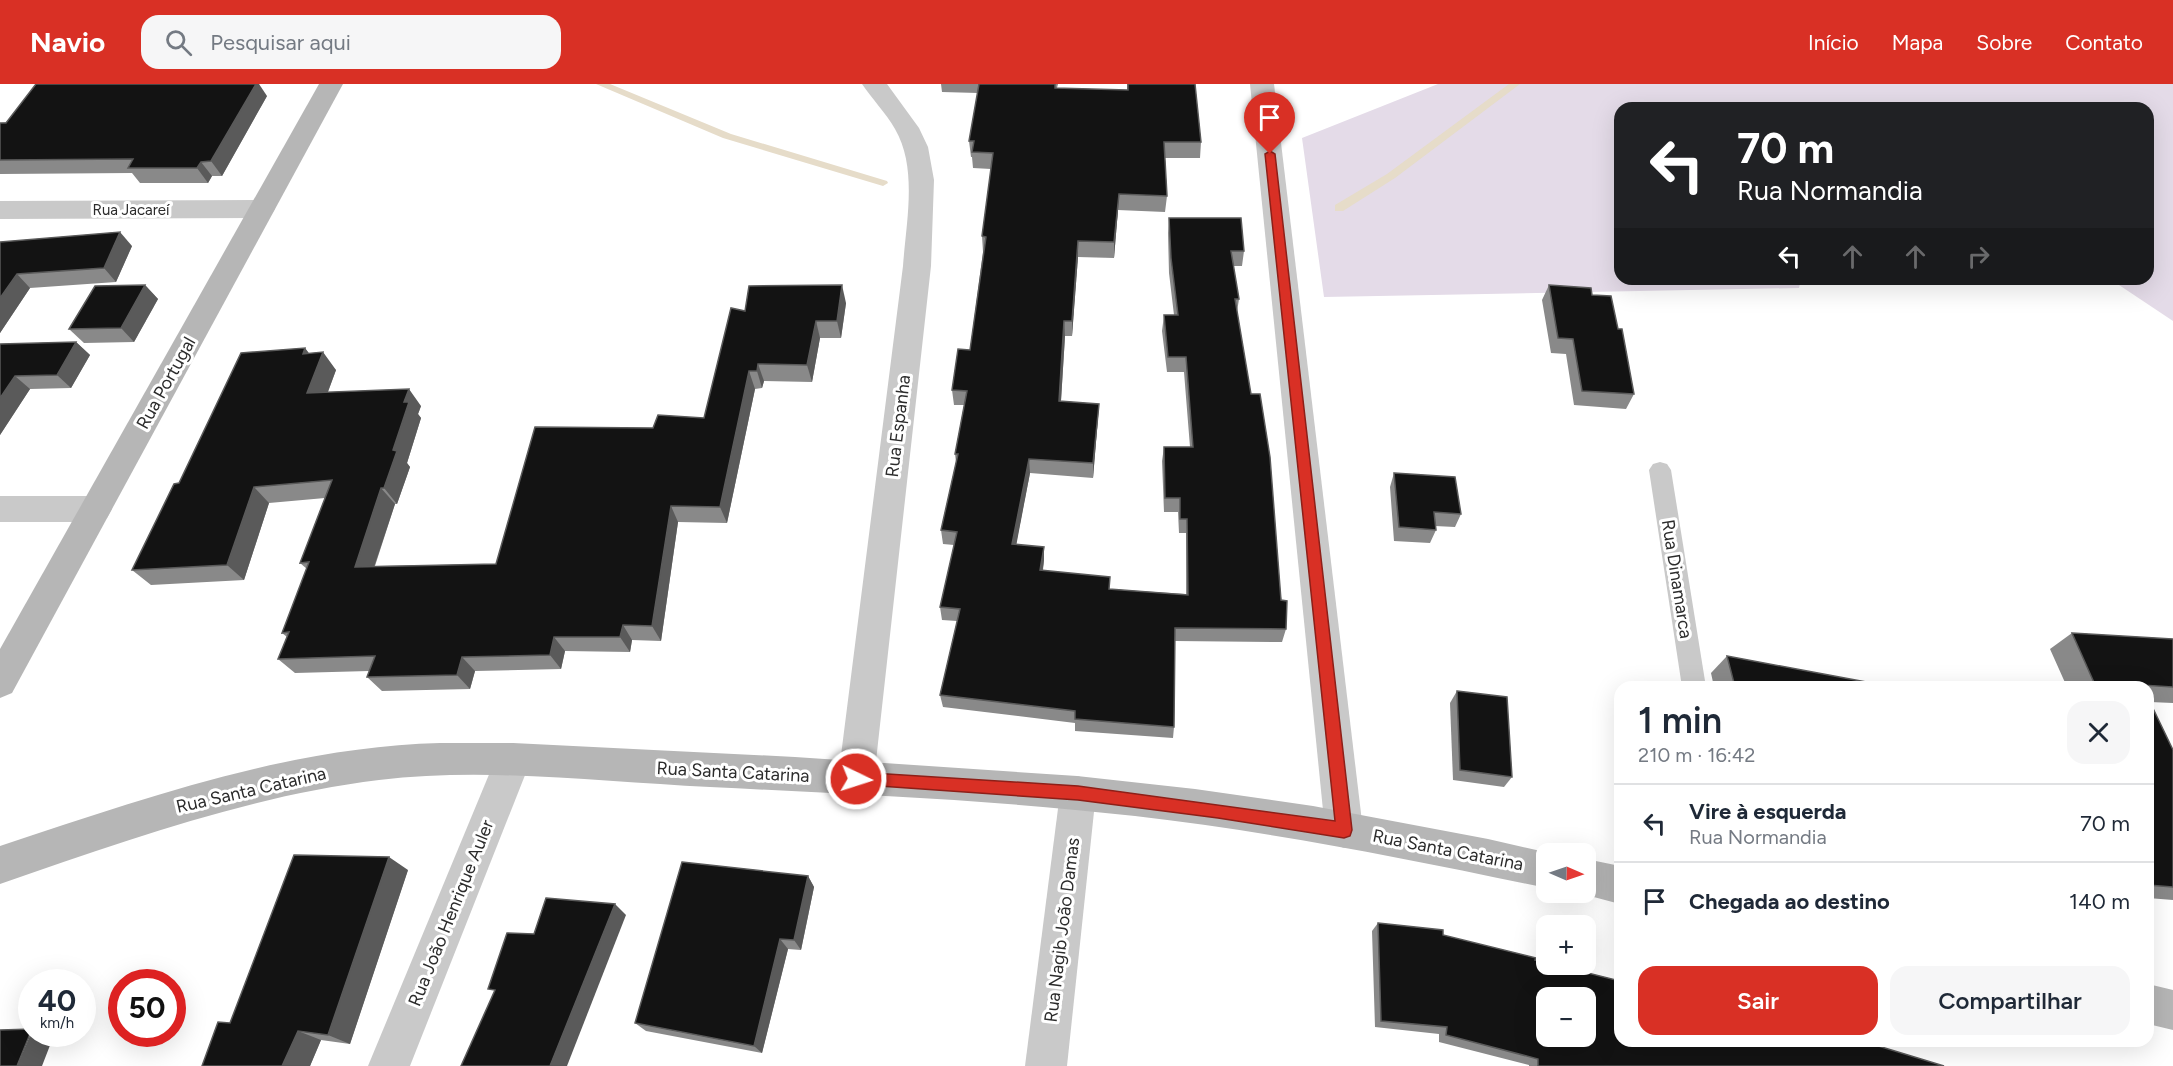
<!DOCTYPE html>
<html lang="pt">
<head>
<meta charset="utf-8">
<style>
	:root { --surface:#fff; --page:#f6f6f7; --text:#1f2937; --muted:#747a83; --line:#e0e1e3; --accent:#d93025 }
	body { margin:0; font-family:Figtree,sans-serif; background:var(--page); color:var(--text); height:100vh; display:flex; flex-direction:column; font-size:22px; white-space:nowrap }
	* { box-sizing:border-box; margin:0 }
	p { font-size:20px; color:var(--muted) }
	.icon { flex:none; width:33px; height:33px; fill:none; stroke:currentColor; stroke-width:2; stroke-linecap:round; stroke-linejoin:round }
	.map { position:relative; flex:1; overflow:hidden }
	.details { position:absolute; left:1614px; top:597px; width:540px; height:366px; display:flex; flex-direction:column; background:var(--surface); border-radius:18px; box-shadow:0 6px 24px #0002 }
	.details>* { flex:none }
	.top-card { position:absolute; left:1614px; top:18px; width:540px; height:183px; border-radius:18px; box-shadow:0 6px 24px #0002; background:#202124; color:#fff; overflow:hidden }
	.needle { width:39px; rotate:92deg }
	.fabs { position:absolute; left:1536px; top:759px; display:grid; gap:12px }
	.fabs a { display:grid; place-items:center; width:60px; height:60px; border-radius:12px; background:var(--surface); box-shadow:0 6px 24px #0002; font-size:30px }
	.speed { position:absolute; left:18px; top:885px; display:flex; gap:12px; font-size:30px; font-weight:700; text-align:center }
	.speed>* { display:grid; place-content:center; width:78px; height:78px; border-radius:50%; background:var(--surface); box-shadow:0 6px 24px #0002; line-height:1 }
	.speed small { font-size:15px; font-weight:400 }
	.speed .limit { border:9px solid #d22; background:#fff; color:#111 }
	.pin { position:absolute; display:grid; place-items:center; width:51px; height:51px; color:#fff; margin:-62px -26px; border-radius:50% 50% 50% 0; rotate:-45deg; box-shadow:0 0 6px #0007 }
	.pin .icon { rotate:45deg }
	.me { position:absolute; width:66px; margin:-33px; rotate:94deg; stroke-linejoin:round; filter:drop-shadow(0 0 4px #0008) }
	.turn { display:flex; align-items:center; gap:21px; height:126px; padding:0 24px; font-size:27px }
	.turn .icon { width:78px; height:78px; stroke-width:2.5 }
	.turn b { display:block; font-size:42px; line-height:51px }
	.lanes { display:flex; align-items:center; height:57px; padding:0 24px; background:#0003; justify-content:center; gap:30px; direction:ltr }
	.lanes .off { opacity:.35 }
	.round { display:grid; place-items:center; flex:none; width:63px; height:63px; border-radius:18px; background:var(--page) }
	.overview { display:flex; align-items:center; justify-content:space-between; height:102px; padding:0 24px }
	h1 { font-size:36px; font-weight:600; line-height:45px }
	.cta { display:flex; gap:12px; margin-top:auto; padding:12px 24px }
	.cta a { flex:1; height:69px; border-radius:18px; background:var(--accent); color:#fff; font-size:24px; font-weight:600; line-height:69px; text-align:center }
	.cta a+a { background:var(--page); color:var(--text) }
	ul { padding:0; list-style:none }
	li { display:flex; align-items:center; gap:18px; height:78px; padding:0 24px; border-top:2px solid var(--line) }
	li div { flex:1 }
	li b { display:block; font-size:22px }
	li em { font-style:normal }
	header { display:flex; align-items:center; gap:36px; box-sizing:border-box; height:84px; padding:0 30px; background:var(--accent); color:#fff }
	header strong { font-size:28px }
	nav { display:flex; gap:33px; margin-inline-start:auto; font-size:21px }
	.search { width:420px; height:54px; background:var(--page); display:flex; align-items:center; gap:15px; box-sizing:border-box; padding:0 21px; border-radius:18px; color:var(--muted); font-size:22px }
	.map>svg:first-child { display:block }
</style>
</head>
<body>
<header>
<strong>Navio</strong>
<div class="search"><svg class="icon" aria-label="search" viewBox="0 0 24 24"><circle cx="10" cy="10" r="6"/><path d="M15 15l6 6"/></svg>Pesquisar aqui</div>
<nav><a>Início</a><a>Mapa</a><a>Sobre</a><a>Contato</a></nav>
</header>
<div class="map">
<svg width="2173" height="982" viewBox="0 0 2173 982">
	<rect width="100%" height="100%" fill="#fff"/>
	<polygon fill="#e4dbe8" points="1438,0 2173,0 2173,237 2110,195 2148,195 2148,24 1620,24 1620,195 1801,195 1799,204 1324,213 1302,54"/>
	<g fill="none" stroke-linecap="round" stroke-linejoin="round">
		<g fill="#e6dcc9" fill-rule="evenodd">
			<polygon points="596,0 610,0 731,50 887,97 888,99 883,102 723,54"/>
			<polygon points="1509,0 1520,0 1395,94 1343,127 1335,127 1335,121 1387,90"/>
		</g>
		<polygon fill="#c9c9c9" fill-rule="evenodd" points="1660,378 1667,380 1671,386 1706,603 1682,603 1649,386 1653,380"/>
		<g fill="#c9c9c9" fill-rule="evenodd">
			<path d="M 862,0 L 887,0 L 919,44 L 928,63 L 934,96 L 931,182 L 874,695 L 869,707 L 856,712 L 843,707 L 838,695 L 903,182 C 906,139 918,84 895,45 C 886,29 872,15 862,0 Z"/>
			<polygon points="1250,0 1274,0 1363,746 1357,759 1344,764 1331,759 1325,746"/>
			<polygon points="262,116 271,119 275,125 271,131 262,134 0,135 0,117"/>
			<polygon points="0,412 96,412 107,416 112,425 107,434 96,438 0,438"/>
			<polygon points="513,659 526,664 531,676 410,982 368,982 500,664"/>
			<polygon points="1078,692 1091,697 1096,709 1067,982 1025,982 1060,709 1065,697"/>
		</g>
		<g fill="#b6b6b6" fill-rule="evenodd">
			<polygon points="319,0 343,0 12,609 0,614 0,565"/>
			<path d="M 440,659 L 513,659 L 795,673 L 1077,692 L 1195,705 L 1313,722 L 1488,755 L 1554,770 L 1546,770 L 1546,804 C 1410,775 1273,748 1135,732 C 994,716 852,710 710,703 C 602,698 487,683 379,696 C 249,712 124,757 0,800 L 0,762 C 142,715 288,663 440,659 Z"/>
			<polygon points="1586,775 1620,782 1620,820 1575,808 1586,808"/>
			<polygon points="2148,900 2173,906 2173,946 2148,940"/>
		</g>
	</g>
	<g fill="#898989">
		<polygon points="941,0 1058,0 1057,4 1127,6 1127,0 1195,0 1201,58 1200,74 1165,74 1167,112 1165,128 1118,126 1114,174 1078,173 1072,252 1065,252 1061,317 1099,320 1098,334 1093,394 1030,389 1016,460 1044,476 1043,486 1109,505 1186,510 1186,449 1179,449 1178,428 1164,428 1162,377 1164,363 1190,363 1184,288 1167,288 1162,247 1164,231 1174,231 1169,189 1168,149 1169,134 1244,167 1242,182 1233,182 1239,215 1237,228 1286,545 1282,558 1175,557 1174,643 1173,654 1075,647 1075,639 943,623 940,611 957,537 942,536 940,523 954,461 943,460 941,446 956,378 955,370 964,321 954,321 952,306 970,266 983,168 982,152 991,85 973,84 972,73 971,73 969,57 978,9 942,8"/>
		<polygon points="267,12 222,92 212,92 208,99 140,99 132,89 0,90 0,39"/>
		<polygon points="0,158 132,162 116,198 30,204 0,249"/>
		<polygon points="145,201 158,215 134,258 84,259 69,245"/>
		<polygon points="1549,201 1592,211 1618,245 1634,310 1626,325 1574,321 1566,270 1551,269 1542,216"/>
		<polygon points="846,219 841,254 820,254 812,298 764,297 762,304 755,305 727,439 678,438 661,557 632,556 630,568 565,567 561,585 475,587 470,605 382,607 367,593 369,587 295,589 278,575 287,553 282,549 307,485 300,479 325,414 269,419 244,496 151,501 132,486 179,399 305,264 309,270 336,286 328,308 421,322 418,330 421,334 407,379 410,383 397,420 395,420 375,482 496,480 653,344 704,334 745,227"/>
		<polygon points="76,258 90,271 71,304 30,305 0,351 0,260"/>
		<polygon points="1394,389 1461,430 1455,443 1435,442 1436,446 1430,459 1394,457 1390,403"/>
		<polygon points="2072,549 2173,555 2173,619 2150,618 2173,666 2173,816 2148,814 2148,603 2067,603 2050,565"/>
		<polygon points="1727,572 1883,603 1714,603 1711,589"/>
		<polygon points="1457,607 1512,693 1504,703 1453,696 1450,619"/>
		<polygon points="408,786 350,960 321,956 310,982 202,982 230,939"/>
		<polygon points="808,792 814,803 801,866 788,865 762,969 646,947 635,939"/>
		<polygon points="1378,839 1443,851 1535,876 1620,957 1944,982 1529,982 1529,981 1439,958 1439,950 1375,943 1372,847"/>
	</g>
	<g fill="#5a5a5a">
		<polygon points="256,0 259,0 267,12 222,92 211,77"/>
		<polygon points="201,78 212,92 208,99 197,84"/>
		<polygon points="1119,110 1118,126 1114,174 1114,158"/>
		<polygon points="120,148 132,162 116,198 104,184"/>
		<polygon points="1078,157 1078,173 1072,252 1072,237"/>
		<polygon points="17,190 30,204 0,249 0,214"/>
		<polygon points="145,201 158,215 134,258 121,244"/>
		<polygon points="842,201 846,219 841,254 837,237"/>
		<polygon points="816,237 820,254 812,298 807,281"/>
		<polygon points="1064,237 1065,252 1060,332 1059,317"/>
		<polygon points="76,258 90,271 71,304 57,291"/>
		<polygon points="305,264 318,281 323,268 336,286 321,326 307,309 303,270"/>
		<polygon points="758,280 764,297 762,304 757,287"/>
		<polygon points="749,287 755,305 727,439 720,423"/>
		<polygon points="15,292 30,305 0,351 0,314"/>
		<polygon points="409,305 421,322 418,330 421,334 407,379 410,383 397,420 384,404 404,318"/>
		<polygon points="1099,320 1098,334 1093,394 1093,379"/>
		<polygon points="1029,375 1030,389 1014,473 1012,460"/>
		<polygon points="254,403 269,419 244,496 227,481"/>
		<polygon points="381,404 395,420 369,498 355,483"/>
		<polygon points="671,422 678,438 661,557 652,542"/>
		<polygon points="1044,463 1044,476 1041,499 1040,486"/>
		<polygon points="623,541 632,556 630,568 620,553"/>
		<polygon points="554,553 565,567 561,585 550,571"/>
		<polygon points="462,573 475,587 470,605 457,591"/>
		<polygon points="389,773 408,786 350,960 328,951"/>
		<polygon points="808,792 814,803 801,866 794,856"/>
		<polygon points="615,820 626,831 567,982 550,982"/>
		<polygon points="780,855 788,865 762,969 754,962"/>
		<polygon points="32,947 32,950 48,950 54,951 42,982 17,982"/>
		<polygon points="298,947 321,956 310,982 282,982"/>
	</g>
	<g fill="#131313" stroke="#5a5a5a" stroke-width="1.5" fill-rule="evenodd">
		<polygon points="36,0 256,0 211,77 201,78 197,84 128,84 133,75 0,76 0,39 6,39"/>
		<polygon points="979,0 1055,0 1055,4 1128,6 1128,0 1195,0 1201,58 1164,58 1167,112 1119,110 1114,158 1078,157 1072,237 1064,237 1059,317 1099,320 1093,379 1029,375 1012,460 1044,463 1040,486 1110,493 1109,505 1188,511 1187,435 1180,435 1180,414 1165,414 1164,363 1193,363 1186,273 1168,273 1164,231 1178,231 1171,174 1169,134 1241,134 1244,167 1231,167 1239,215 1235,215 1251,310 1260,310 1270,373 1281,516 1287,517 1286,545 1175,544 1174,643 1075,635 1075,627 940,611 960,525 940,523 957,448 941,446 958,370 955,370 967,307 952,306 958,265 970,266 986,153 982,152 993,69 972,68 974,57 969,57"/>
		<polygon points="120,148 104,184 17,190 0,214 0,158"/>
		<polygon points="145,201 121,244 69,245 95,202"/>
		<polygon points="842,201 837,237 816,237 807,281 758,280 757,287 749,287 720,423 671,422 652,542 623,541 620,553 554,553 550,571 462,573 457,591 367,593 375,572 278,575 289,548 282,549 309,478 300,479 332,396 254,403 227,481 132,486 174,400 179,399 241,269 305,264 303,270 323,268 307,309 409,305 404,318 409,318 393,366 397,367 384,404 381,404 355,483 496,480 535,343 653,344 658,331 704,334 731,224 745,227 749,202"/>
		<polygon points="1549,201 1591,204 1592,211 1611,212 1618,245 1622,245 1634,310 1582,307 1573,255 1558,254"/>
		<polygon points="76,258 57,291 15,292 0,314 0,260"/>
		<polygon points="1394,389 1455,393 1461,430 1434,428 1436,446 1399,443"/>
		<polygon points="2072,549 2173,555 2173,603 2142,601 2143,603 2096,603"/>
		<polygon points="1727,572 1882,601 1883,603 1735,603"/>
		<polygon points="1457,607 1507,613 1512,693 1460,686"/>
		<polygon points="2148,614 2173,666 2173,803 2148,801"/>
		<polygon points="294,771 389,773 328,951 298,947 282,982 202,982 218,938 230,939"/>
		<polygon points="682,778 808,792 794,856 780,855 754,962 635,939"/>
		<polygon points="546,814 615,820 550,982 461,982 495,906 488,905 507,849 534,850"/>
		<path d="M 1378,839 L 1443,846 L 1443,851 L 1536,874 L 1535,876 L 1546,879 L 1546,880 L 1552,880 L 1620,897 L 1620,957 L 1862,957 L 1944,982 L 1538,982 L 1538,975 L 1446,951 L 1447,943 L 1381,937 ZM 1546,914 L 1586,914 L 1586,952 L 1546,952 Z"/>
		<polygon points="32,945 17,982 0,982 0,946"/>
	</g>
	<polygon fill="#d93025" stroke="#8d1f18" stroke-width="1.5" points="1270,67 1275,70 1352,746 1350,752 1344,754 1218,734 1078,716 851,700 848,695 851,690 856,688 1078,702 1335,737 1265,70"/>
	<g text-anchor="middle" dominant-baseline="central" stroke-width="6" stroke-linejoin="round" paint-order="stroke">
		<g font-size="15" fill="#2c2c2c" stroke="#fff">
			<text x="131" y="126">Rua Jacareí</text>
		</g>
		<g font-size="18" fill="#2c2c2c" stroke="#fff">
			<text transform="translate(166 299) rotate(-61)">Rua Portugal</text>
			<text transform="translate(898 342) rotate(-83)">Rua Espanha</text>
			<text transform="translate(1677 495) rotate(81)">Rua Dinamarca</text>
			<text transform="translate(733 688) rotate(3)">Rua Santa Catarina</text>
			<text transform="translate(251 706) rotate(-13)">Rua Santa Catarina</text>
			<text transform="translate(1448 766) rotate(11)">Rua Santa Catarina</text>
			<text transform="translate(451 829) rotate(-68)">Rua João Henrique Auler</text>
			<text transform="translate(1062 846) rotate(-83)">Rua Nagib João Damas</text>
		</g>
	</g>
</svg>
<div class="fabs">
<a><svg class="needle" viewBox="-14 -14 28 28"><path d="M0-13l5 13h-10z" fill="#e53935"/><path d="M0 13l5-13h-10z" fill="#747a83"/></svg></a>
<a>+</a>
<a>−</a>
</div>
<div class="speed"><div>40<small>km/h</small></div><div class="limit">50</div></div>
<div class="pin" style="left:1270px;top:70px;background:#d93025"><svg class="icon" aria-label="arrive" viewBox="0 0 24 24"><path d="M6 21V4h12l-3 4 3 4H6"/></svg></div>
<svg class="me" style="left:856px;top:695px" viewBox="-20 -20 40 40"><circle r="17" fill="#d93025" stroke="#fff" stroke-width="3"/><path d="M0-11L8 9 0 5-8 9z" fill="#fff"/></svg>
<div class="top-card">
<div class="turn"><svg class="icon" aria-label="left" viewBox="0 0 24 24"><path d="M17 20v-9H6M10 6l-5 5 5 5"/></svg><div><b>70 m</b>Rua Normandia</div></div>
<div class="lanes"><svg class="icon" aria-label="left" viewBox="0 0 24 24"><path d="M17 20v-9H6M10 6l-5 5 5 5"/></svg><svg class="icon off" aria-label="ahead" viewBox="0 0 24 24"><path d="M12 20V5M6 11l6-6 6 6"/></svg><svg class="icon off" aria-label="ahead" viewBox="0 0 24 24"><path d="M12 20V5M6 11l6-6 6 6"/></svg><svg class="icon off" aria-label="right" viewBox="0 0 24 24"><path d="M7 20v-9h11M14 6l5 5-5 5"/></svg></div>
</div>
<section class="details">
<div class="overview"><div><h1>1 min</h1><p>210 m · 16:42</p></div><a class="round"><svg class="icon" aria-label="close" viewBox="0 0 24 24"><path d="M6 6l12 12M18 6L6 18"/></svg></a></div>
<ul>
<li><svg class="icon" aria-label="left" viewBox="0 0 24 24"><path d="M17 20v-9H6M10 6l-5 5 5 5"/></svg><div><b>Vire à esquerda</b><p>Rua Normandia</p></div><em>70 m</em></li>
<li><svg class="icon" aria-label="arrive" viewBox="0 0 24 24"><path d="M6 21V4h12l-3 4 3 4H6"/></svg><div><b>Chegada ao destino</b></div><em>140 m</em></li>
</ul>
<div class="cta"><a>Sair</a><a>Compartilhar</a></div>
</section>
</div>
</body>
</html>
